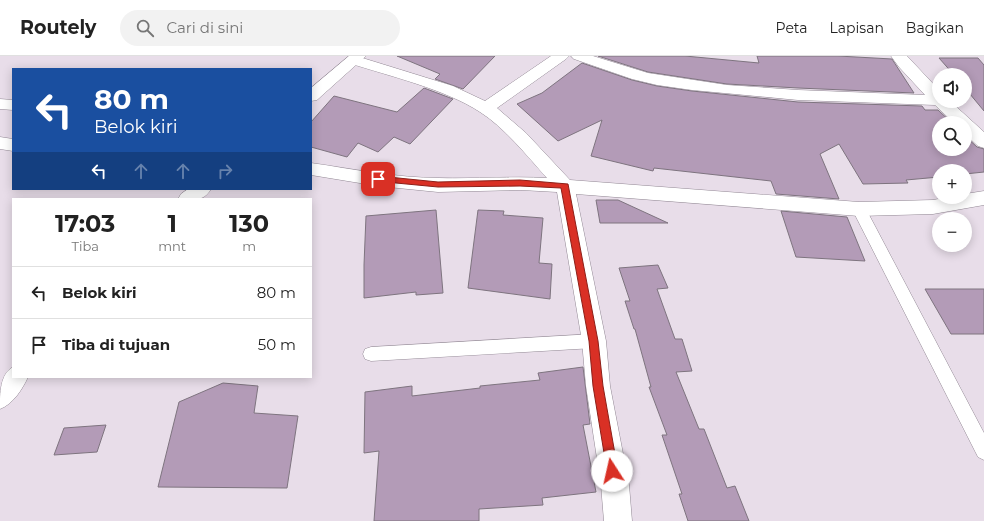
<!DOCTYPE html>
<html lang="id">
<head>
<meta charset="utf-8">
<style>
	:root { --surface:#fff; --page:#f2f2f2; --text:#222; --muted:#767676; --line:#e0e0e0 }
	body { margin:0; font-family:Montserrat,sans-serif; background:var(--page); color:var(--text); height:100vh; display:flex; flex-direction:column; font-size:15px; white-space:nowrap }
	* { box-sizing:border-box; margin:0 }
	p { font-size:13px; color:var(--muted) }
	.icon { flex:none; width:22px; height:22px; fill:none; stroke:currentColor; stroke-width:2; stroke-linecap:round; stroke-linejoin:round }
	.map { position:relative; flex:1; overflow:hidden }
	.sheet { position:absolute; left:12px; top:142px; width:300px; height:180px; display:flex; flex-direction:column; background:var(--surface); border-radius:0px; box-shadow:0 2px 10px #0003 }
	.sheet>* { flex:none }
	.hud { position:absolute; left:12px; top:12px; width:300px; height:122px; border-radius:0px; box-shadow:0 2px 10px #0003; background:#1a4fa0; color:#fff; overflow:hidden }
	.controls { position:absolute; left:932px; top:12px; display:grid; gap:8px }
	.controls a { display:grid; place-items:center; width:40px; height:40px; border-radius:50%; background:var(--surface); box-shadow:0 2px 10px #0003; font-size:20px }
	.pin { position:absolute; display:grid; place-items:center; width:34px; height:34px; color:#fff; margin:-17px; border-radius:8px; box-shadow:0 2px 6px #0006 }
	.me { position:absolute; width:44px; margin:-22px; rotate:350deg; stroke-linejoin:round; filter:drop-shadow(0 0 3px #0008) }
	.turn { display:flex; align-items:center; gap:14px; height:84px; padding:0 16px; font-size:18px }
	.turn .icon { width:52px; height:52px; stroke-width:2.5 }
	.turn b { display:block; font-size:28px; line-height:34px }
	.lanes { display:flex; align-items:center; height:38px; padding:0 16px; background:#0003; justify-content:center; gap:20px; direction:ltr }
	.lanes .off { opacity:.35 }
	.eta { display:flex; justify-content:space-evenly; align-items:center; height:68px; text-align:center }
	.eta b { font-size:24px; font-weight:700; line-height:28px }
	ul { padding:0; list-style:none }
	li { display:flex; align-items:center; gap:12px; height:52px; padding:0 16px; border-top:1px solid var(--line) }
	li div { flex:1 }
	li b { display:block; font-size:15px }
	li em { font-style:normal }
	header { display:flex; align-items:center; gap:24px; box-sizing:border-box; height:56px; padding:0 20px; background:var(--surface); border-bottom:1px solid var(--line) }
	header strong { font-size:19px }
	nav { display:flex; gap:22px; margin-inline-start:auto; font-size:14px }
	.search { width:280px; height:36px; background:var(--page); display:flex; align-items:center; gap:10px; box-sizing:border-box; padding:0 14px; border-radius:22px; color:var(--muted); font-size:15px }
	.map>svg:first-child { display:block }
</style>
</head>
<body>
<header>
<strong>Routely</strong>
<div class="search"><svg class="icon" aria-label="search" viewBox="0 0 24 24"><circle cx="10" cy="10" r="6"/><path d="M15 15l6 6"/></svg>Cari di sini</div>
<nav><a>Peta</a><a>Lapisan</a><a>Bagikan</a></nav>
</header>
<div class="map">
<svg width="984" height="465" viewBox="0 0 984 465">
	<rect width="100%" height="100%" fill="#e8dde9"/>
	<g fill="#b39bb7" stroke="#7e747f">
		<polygon points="397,0 495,0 463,33 435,23 440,18"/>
		<polygon points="598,0 685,0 759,7 757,0 838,0 892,3 914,37 798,32 727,28 648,16"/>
		<polygon points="939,2 978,2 984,9 984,55 965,32 965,19 954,19"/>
		<polygon points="582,7 632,24 657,30 692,35 798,46 922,50 925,54 938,54 952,67 939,67 939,93 965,93 965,80 977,91 984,93 984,116 965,118 965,115 939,115 939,121 906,124 908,127 863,128 839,88 820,98 839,143 776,138 771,125 654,112 653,115 591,100 602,64 558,85 517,48 542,37"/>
		<polygon points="424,32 453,43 410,88 394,81 378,96 358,87 347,101 311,91 311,66 334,40 397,56"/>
		<polygon points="596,144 618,144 668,167 600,167"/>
		<polygon points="436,154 443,237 416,239 416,236 364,242 364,209 366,160"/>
		<polygon points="478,154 504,155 503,159 543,162 539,207 552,208 550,243 468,232"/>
		<polygon points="781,155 847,161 865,205 796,201"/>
		<polygon points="658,209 668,232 657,233 675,283 682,283 692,315 676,316 699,373 704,373 727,432 735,430 749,465 688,465 679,438 682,438 662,379 667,379 649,331 651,331 635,273 634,273 625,245 630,245 619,212"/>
		<polygon points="925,233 984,233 984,278 951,278"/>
		<polygon points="583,311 590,368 583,369 596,436 542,442 543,449 479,453 479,465 374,465 379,395 364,397 365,336 412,330 412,340 480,332 480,330 540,324 538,317"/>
		<polygon points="223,327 258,330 254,357 298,360 287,432 158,431 179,346"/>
		<polygon points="106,369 97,396 54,399 64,372"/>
	</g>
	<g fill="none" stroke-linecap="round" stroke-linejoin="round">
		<defs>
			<g id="lane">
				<polygon points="859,148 864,150 866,153 984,377 984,404 978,401 852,153 854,150"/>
				<polygon points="594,278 600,280 602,285 600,290 594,292 371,305 365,303 363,298 365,293 371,291"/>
			</g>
			<g id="street">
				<path d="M 356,0 L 453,30 L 485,45 L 551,0 L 569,0 L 566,3 L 497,52 L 526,77 L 570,124 L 859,146 L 933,144 L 949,141 L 965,141 L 965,138 L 984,135 L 984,149 L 933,158 L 859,160 L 576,138 L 606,285 L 610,330 L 629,429 L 632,465 L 604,465 L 601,429 L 586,330 L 582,285 L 557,136 L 521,134 L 438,136 L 378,130 L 311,119 L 311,107 C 353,113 397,122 439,122 C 475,123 511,120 547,122 C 528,101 504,71 480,56 C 445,33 389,20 349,7 L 346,4 L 349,1 Z"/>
				<polygon points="571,0 593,0 648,17 727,29 798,34 925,39 899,11 891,0 907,0 939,34 939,45 950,45 984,76 984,92 978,90 965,78 965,67 954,67 935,49 798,44 692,34 657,29 632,23 574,3"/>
				<polygon points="0,43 13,44 13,54 0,53"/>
				<polygon points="0,81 13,83 13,95 0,93"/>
			</g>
			<g id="secondary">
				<polygon points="349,0 366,0 317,44 311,45 311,32"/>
				<path d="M 188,133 L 211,133 C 203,147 192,143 178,143 L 181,138 Z"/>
				<path d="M 13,311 L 13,321 L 28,321 C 22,334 13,348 0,353 C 0,337 0,318 13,311 Z"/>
			</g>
		</defs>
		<use href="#lane" stroke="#928894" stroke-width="1"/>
		<use href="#street" stroke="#928894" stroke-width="1"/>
		<use href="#secondary" stroke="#928894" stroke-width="1"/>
		<use href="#lane" fill="#fff" fill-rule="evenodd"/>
		<use href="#street" fill="#fff" fill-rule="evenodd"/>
		<use href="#secondary" fill="#fff" fill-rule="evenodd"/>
	</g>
	<polygon fill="#d93025" stroke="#8d1f18" points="378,120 438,126 520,124 568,128 598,285 603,330 618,415 616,419 612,421 608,419 607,415 593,330 589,285 561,132 520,130 438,131 375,125 375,121"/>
</svg>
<div class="controls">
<a><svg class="icon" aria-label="sound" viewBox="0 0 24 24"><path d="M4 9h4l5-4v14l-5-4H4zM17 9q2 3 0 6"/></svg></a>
<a><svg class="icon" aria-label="search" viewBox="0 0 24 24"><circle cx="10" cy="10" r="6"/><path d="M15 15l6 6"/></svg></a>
<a>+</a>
<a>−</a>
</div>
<div class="pin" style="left:378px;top:123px;background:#d93025"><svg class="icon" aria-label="arrive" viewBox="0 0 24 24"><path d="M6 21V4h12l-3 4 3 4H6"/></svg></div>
<svg class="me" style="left:612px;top:415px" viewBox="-20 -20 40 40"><circle r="19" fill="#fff"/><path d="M0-13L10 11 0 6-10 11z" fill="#d93025"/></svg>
<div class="hud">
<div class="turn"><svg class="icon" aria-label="left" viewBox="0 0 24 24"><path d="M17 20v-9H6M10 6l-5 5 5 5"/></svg><div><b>80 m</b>Belok kiri</div></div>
<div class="lanes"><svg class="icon" aria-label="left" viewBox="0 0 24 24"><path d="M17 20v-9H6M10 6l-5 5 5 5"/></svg><svg class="icon off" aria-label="ahead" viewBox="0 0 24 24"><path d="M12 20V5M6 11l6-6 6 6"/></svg><svg class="icon off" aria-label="ahead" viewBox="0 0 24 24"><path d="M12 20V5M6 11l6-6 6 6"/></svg><svg class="icon off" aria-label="right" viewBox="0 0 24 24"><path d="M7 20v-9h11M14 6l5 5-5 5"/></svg></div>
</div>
<section class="sheet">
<div class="eta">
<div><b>17:03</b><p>Tiba</p></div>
<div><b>1</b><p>mnt</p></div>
<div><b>130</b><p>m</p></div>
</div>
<ul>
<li><svg class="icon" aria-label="left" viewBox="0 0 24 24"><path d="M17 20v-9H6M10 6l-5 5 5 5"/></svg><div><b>Belok kiri</b></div><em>80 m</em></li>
<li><svg class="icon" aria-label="arrive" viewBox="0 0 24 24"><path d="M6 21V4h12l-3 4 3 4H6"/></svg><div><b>Tiba di tujuan</b></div><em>50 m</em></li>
</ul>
</section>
</div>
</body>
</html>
